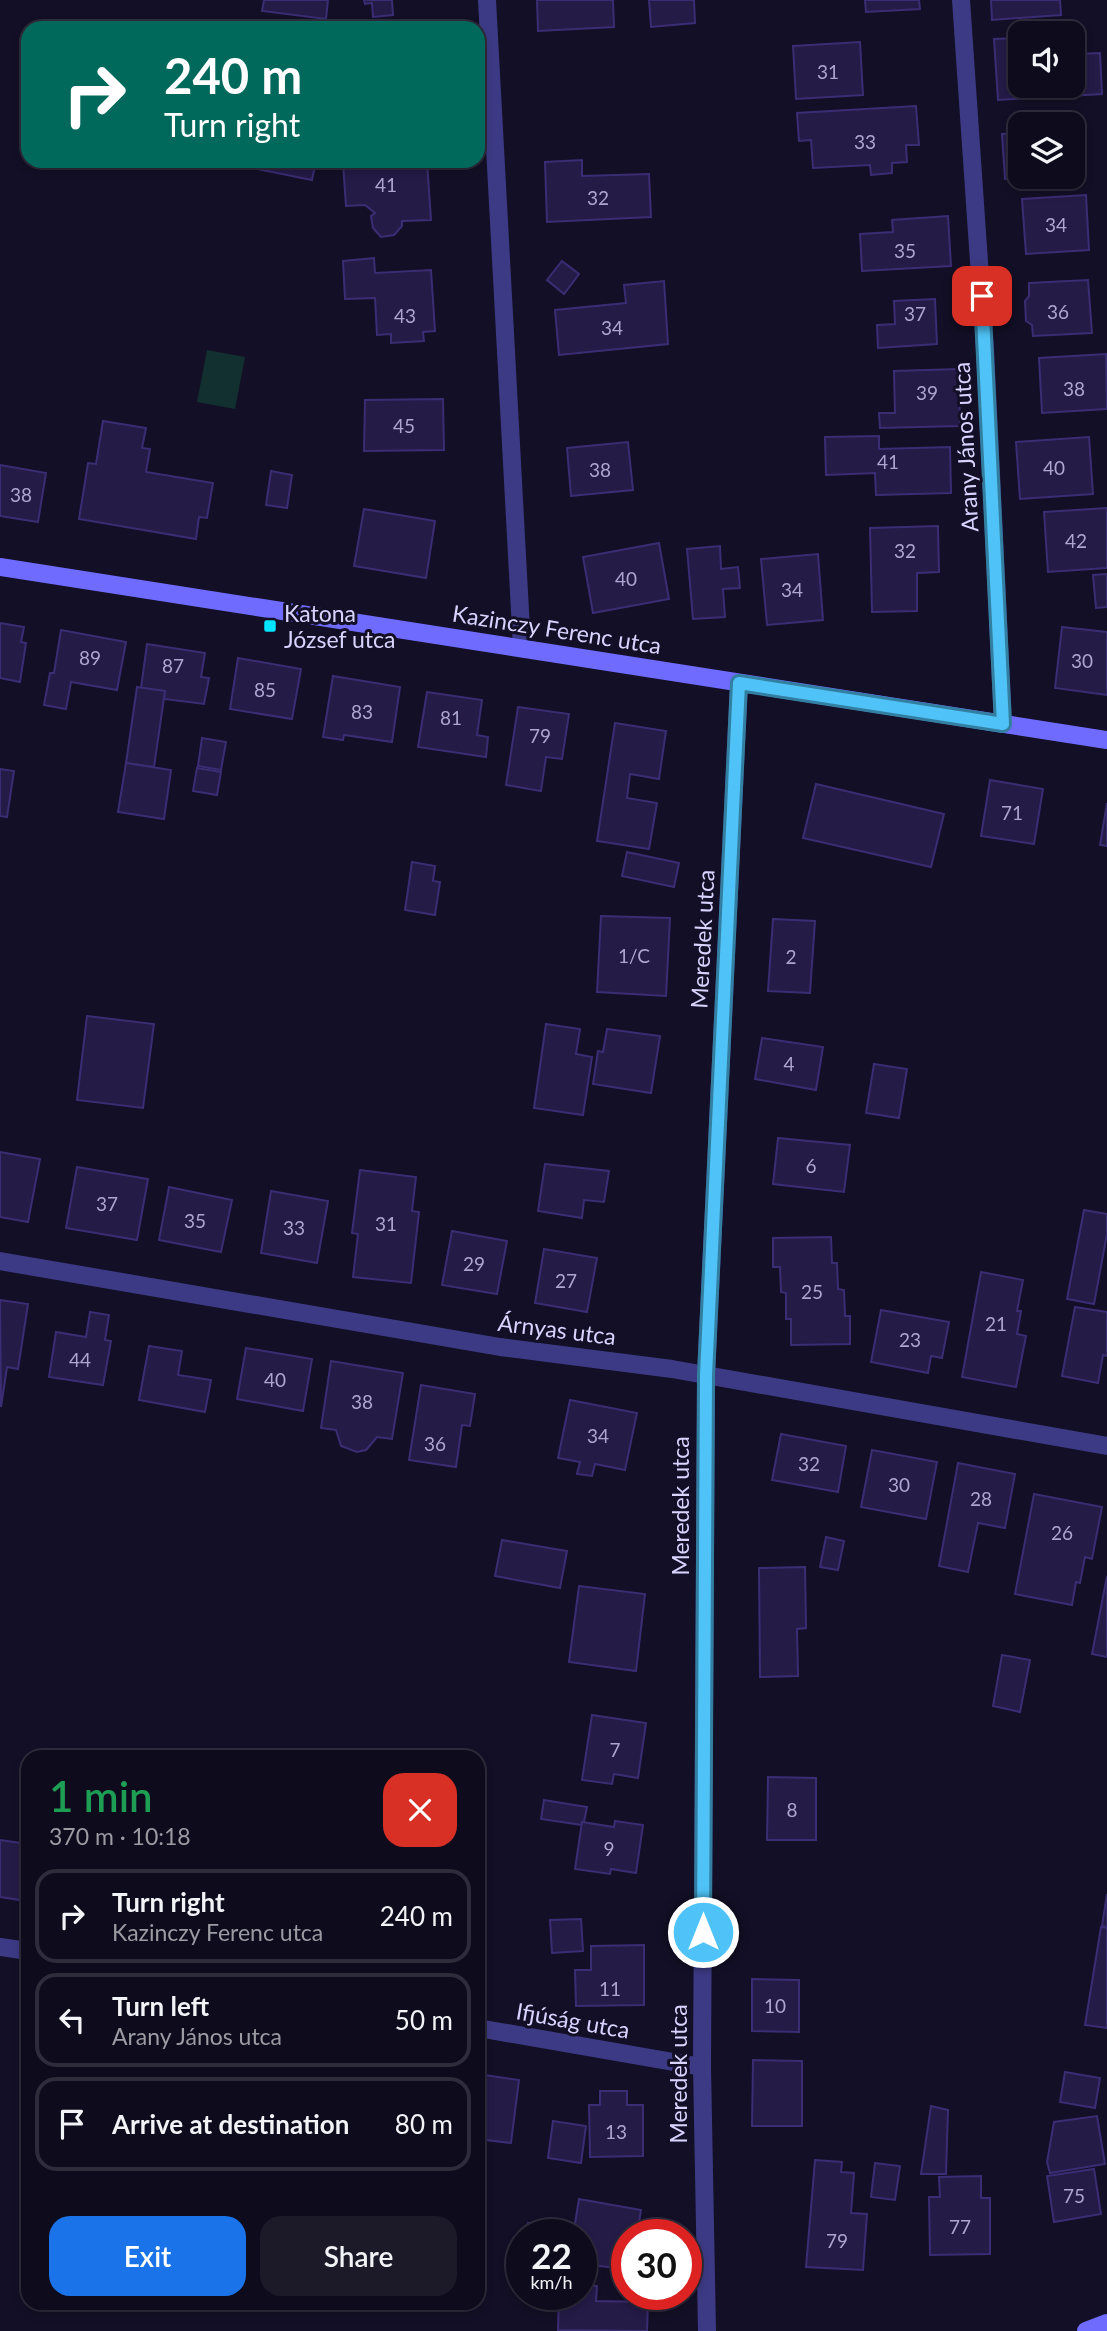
<!DOCTYPE html>
<html lang="en">
<head>
<meta charset="utf-8">
<style>
	:root { --surface:#0e0b1c; --page:#1c1929; --text:#f1f3f6; --muted:#9b9ba3; --line:#2e2b3b; --accent:#1a73e8 }
	body { margin:0; font-family:Lato,sans-serif; background:var(--page); color:var(--text); height:100vh; display:flex; flex-direction:column; font-size:26px; white-space:nowrap }
	* { box-sizing:border-box; margin:0 }
	p { font-size:23px; color:var(--muted) }
	.icon { flex:none; width:38px; height:38px; fill:none; stroke:currentColor; stroke-width:2; stroke-linecap:round; stroke-linejoin:round }
	.map { position:relative; flex:1; overflow:hidden }
	.details { position:absolute; left:21px; top:1750px; width:464px; height:560px; display:flex; flex-direction:column; background:var(--surface); border-radius:21px; box-shadow:0 4px 10px #0003,0 0 0 2px var(--line) }
	.details>* { flex:none }
	.banner { position:absolute; left:21px; top:21px; width:464px; height:147px; border-radius:21px; box-shadow:0 4px 10px #0003,0 0 0 2px var(--line); background:#00695c; color:#fff; overflow:hidden }
	.fabs { position:absolute; left:1008px; top:21px; display:grid; gap:14px }
	.fabs a { display:grid; place-items:center; width:77px; height:77px; border-radius:14px; background:var(--surface); box-shadow:0 4px 10px #0003,0 0 0 2px var(--line); font-size:35px }
	.speed { position:absolute; left:506px; top:2219px; display:flex; gap:14px; font-size:35px; font-weight:700; text-align:center }
	.speed>* { display:grid; place-content:center; width:91px; height:91px; border-radius:50%; background:var(--surface); box-shadow:0 4px 10px #0003,0 0 0 2px var(--line); line-height:1 }
	.speed small { font-size:18px; font-weight:400 }
	.speed .limit { border:10px solid #d22; background:#fff; color:#111 }
	.pin { position:absolute; display:grid; place-items:center; width:60px; height:60px; color:#fff; margin:-30px; border-radius:14px; box-shadow:0 4px 10px #0006 }
	.me { position:absolute; width:77px; margin:-38px; rotate:0deg; stroke-linejoin:round; filter:drop-shadow(0 0 5px #0008) }
	.turn { display:flex; align-items:center; gap:24px; height:147px; padding:0 28px; font-size:32px }
	.turn .icon { width:91px; height:91px; stroke-width:2.5 }
	.turn b { display:block; font-size:49px; line-height:60px }
	.round { display:grid; place-items:center; flex:none; width:74px; height:74px; border-radius:21px; background:var(--page) }
	.headline { display:flex; align-items:center; justify-content:space-between; height:119px; padding:0 28px }
	h1 { font-size:42px; font-weight:600; line-height:52px; color:#1e9e55 }
	.cta { display:flex; gap:14px; margin-top:auto; padding:14px 28px }
	.cta a { flex:1; height:80px; border-radius:21px; background:var(--accent); color:#fff; font-size:28px; font-weight:600; line-height:80px; text-align:center }
	.cta a+a { background:var(--page); color:var(--text) }
	ul { padding:0; list-style:none }
	li { display:flex; align-items:center; gap:21px; height:94px; margin:0 14px 10px; padding:0 14px; border:4px solid var(--line); border-radius:21px }
	li div { flex:1 }
	li b { display:block; font-size:26px }
	li em { font-style:normal }
	.map>svg:first-child { display:block }
</style>
</head>
<body>
<div class="map">
<svg width="1107" height="2331" viewBox="0 0 1107 2331">
	<rect width="100%" height="100%" fill="#130f26"/>
	<polygon fill="#12302f" points="207,350 245,357 235,409 197,402"/>
	<g fill="#241b47" stroke="#3b2d73" stroke-width="2">
		<polygon points="264,0 328,0 326,19 262,11"/>
		<polygon points="364,0 392,0 393,15 373,17 372,3 365,4"/>
		<polygon points="537,0 613,0 614,27 538,31"/>
		<polygon points="649,0 694,0 695,23 651,27"/>
		<polygon points="865,0 919,0 920,9 866,12"/>
		<polygon points="991,0 1060,0 1061,15 992,20"/>
		<polygon points="1020,38 1020,86 1073,86 1073,54 1100,53 1102,94 998,100 994,39"/>
		<polygon points="860,42 863,95 796,99 793,46"/>
		<polygon points="916,106 919,145 906,145 907,162 892,163 892,173 871,175 870,165 813,168 811,140 799,141 797,113"/>
		<polygon points="1020,133 1020,177 1035,177 1005,179 1002,134"/>
		<polygon points="582,160 582,176 649,174 651,217 547,222 545,162"/>
		<polygon points="259,161 316,161 312,180 257,169"/>
		<polygon points="376,161 427,161 431,220 402,221 402,226 394,235 381,237 373,228 371,216 375,213 365,205 346,206 343,163"/>
		<polygon points="1086,195 1089,250 1026,254 1022,199"/>
		<polygon points="948,216 951,266 862,271 860,234 893,232 892,220"/>
		<polygon points="374,258 375,273 431,270 435,331 423,332 424,341 391,343 391,334 377,335 375,298 345,299 343,261"/>
		<polygon points="562,261 579,274 564,294 547,280"/>
		<polygon points="1088,280 1092,333 1033,336 1032,325 1026,321 1025,301 1029,296 1029,283"/>
		<polygon points="664,281 668,344 559,355 555,310 626,303 624,285"/>
		<polygon points="935,299 937,344 878,348 877,325 895,324 894,301"/>
		<polygon points="1106,354 1107,409 1042,413 1039,358"/>
		<polygon points="959,369 960,426 880,428 879,413 895,413 894,371"/>
		<polygon points="443,399 444,450 364,451 365,400"/>
		<polygon points="103,421 146,428 142,448 150,449 146,472 213,483 207,518 199,517 196,539 79,519 88,463 96,464"/>
		<polygon points="879,436 879,449 950,447 951,493 876,495 875,473 826,475 825,437"/>
		<polygon points="1089,437 1093,494 1020,499 1016,442"/>
		<polygon points="628,442 633,490 571,496 567,448"/>
		<polygon points="0,465 46,473 38,522 0,516"/>
		<polygon points="271,471 292,475 287,508 266,505"/>
		<polygon points="1107,508 1107,568 1048,572 1044,512"/>
		<polygon points="364,509 435,521 426,578 354,566"/>
		<polygon points="938,526 939,572 917,573 917,611 872,612 870,528"/>
		<polygon points="659,543 669,599 593,613 583,557"/>
		<polygon points="720,546 721,569 738,567 740,588 723,589 725,617 693,619 687,549"/>
		<polygon points="818,554 823,620 767,625 761,559"/>
		<polygon points="1107,574 1107,607 1096,608 1093,575"/>
		<polygon points="0,623 24,627 21,642 26,643 20,682 0,678"/>
		<polygon points="1062,627 1107,632 1107,695 1055,688"/>
		<polygon points="61,630 126,642 117,690 71,682 66,709 44,705 50,673 54,673"/>
		<polygon points="147,644 205,653 201,677 209,678 204,704 164,699 165,691 141,688"/>
		<polygon points="238,658 301,669 292,719 230,709"/>
		<polygon points="333,676 400,687 392,742 344,735 343,740 323,737"/>
		<polygon points="137,687 165,691 154,767 126,763"/>
		<polygon points="427,692 482,700 477,735 488,737 486,757 418,747"/>
		<polygon points="518,707 569,714 562,759 546,757 541,791 506,785"/>
		<polygon points="615,723 666,731 659,779 630,774 627,798 657,803 649,849 597,841"/>
		<polygon points="202,738 226,742 221,770 198,766"/>
		<polygon points="126,763 171,770 164,819 118,812"/>
		<polygon points="197,768 221,772 217,795 193,791"/>
		<polygon points="0,769 14,771 7,817 0,816"/>
		<polygon points="990,780 1043,789 1034,844 981,836"/>
		<polygon points="816,784 944,814 931,867 803,838"/>
		<polygon points="1107,803 1107,846 1100,845"/>
		<polygon points="627,852 679,863 674,887 622,876"/>
		<polygon points="412,862 435,866 433,881 440,882 435,915 405,910"/>
		<polygon points="601,916 670,918 666,996 597,992"/>
		<polygon points="773,919 815,921 810,993 768,991"/>
		<polygon points="87,1016 154,1024 143,1108 77,1100"/>
		<polygon points="546,1024 580,1029 576,1054 592,1057 583,1115 534,1108"/>
		<polygon points="607,1029 660,1036 651,1093 593,1084 598,1051 603,1052"/>
		<polygon points="762,1038 823,1047 816,1090 755,1079"/>
		<polygon points="874,1064 907,1069 899,1118 866,1113"/>
		<polygon points="778,1138 850,1145 844,1192 773,1184"/>
		<polygon points="0,1152 40,1159 28,1222 0,1217"/>
		<polygon points="545,1164 609,1171 604,1202 584,1200 582,1218 538,1211"/>
		<polygon points="77,1167 148,1179 137,1240 66,1228"/>
		<polygon points="360,1170 416,1177 412,1211 419,1212 411,1283 353,1277 358,1234 352,1233"/>
		<polygon points="169,1187 232,1200 221,1252 159,1240"/>
		<polygon points="271,1191 328,1201 317,1263 261,1253"/>
		<polygon points="1084,1210 1107,1214 1107,1234 1094,1304 1067,1299"/>
		<polygon points="452,1231 507,1241 497,1294 442,1285"/>
		<polygon points="831,1237 832,1263 837,1263 838,1289 844,1290 845,1316 850,1316 850,1344 791,1345 791,1319 786,1319 786,1293 781,1292 780,1267 773,1267 773,1238"/>
		<polygon points="544,1249 597,1258 587,1312 535,1303"/>
		<polygon points="981,1272 1023,1280 1017,1311 1021,1311 1017,1334 1026,1336 1016,1387 962,1377"/>
		<polygon points="0,1300 28,1304 18,1369 7,1367 1,1407"/>
		<polygon points="1075,1307 1107,1312 1107,1356 1103,1355 1098,1383 1062,1376"/>
		<polygon points="881,1310 949,1322 942,1358 931,1356 928,1373 871,1362"/>
		<polygon points="90,1312 109,1315 105,1340 111,1341 103,1385 49,1377 56,1332 86,1337"/>
		<polygon points="149,1346 182,1351 178,1375 211,1380 205,1412 139,1400"/>
		<polygon points="246,1348 312,1359 303,1411 237,1399"/>
		<polygon points="331,1361 403,1373 392,1439 377,1437 366,1450 357,1452 341,1446 336,1430 321,1428"/>
		<polygon points="421,1385 475,1394 470,1426 462,1425 456,1467 409,1460"/>
		<polygon points="570,1400 637,1413 625,1470 595,1464 592,1476 577,1474 580,1462 558,1458"/>
		<polygon points="781,1434 846,1446 838,1492 772,1480"/>
		<polygon points="872,1450 937,1462 926,1519 861,1507"/>
		<polygon points="958,1463 1015,1474 1005,1528 978,1523 968,1572 939,1566"/>
		<polygon points="1034,1494 1102,1507 1092,1559 1085,1557 1080,1583 1076,1582 1072,1605 1015,1594"/>
		<polygon points="826,1537 844,1541 838,1570 820,1567"/>
		<polygon points="502,1540 567,1551 560,1588 495,1576"/>
		<polygon points="805,1567 806,1628 797,1629 798,1676 760,1677 759,1568"/>
		<polygon points="1107,1576 1107,1657 1092,1654"/>
		<polygon points="579,1586 645,1594 636,1671 569,1662"/>
		<polygon points="1002,1655 1030,1660 1020,1712 993,1706"/>
		<polygon points="592,1715 646,1723 638,1778 614,1774 612,1784 582,1780"/>
		<polygon points="768,1777 816,1778 816,1840 767,1840"/>
		<polygon points="544,1800 587,1807 584,1822 582,1822 582,1825 541,1819"/>
		<polygon points="615,1821 643,1825 636,1873 611,1869 610,1874 575,1869 582,1822 614,1827"/>
		<polygon points="0,1840 28,1844 20,1900 0,1897"/>
		<polygon points="1107,1894 1107,1927 1102,1926"/>
		<polygon points="581,1919 583,1951 552,1953 550,1920"/>
		<polygon points="1101,1927 1107,1928 1107,2028 1085,2025"/>
		<polygon points="644,1945 644,2005 576,2006 575,1970 591,1970 591,1946"/>
		<polygon points="752,1979 799,1980 799,2032 752,2031"/>
		<polygon points="753,2060 802,2061 802,2126 752,2126"/>
		<polygon points="1065,2072 1100,2078 1095,2108 1060,2102"/>
		<polygon points="478,2074 519,2080 511,2143 478,2139"/>
		<polygon points="600,2091 627,2091 627,2105 643,2105 643,2156 590,2157 589,2105 600,2105"/>
		<polygon points="931,2106 948,2110 946,2174 921,2174"/>
		<polygon points="1097,2116 1105,2164 1050,2173 1047,2162 1054,2122"/>
		<polygon points="553,2121 586,2126 581,2163 548,2158"/>
		<polygon points="815,2160 842,2162 841,2172 854,2173 851,2213 867,2214 863,2270 806,2267"/>
		<polygon points="875,2163 900,2166 895,2200 871,2197"/>
		<polygon points="1094,2169 1101,2214 1054,2222 1047,2176"/>
		<polygon points="981,2176 981,2198 990,2198 990,2254 930,2255 929,2197 940,2197 939,2177"/>
		<polygon points="579,2199 641,2210 637,2235 626,2235 626,2269 581,2264 581,2235 526,2235 528,2223 574,2230"/>
		<polygon points="581,2286 597,2286 596,2301 648,2302 647,2331 558,2330 559,2294 581,2294"/>
	</g>
	<g fill="none" stroke-linecap="round" stroke-linejoin="round">
		<g stroke="#3d3a85" stroke-width="18">
			<polyline points="487,0 522,648"/>
			<polyline points="961,0 985,349 1003,724"/>
			<polyline points="0,1261 500,1347 672,1369 1107,1446"/>
			<polyline points="0,1947 28,1951"/>
			<polyline points="478,2028 702,2067"/>
			<polyline points="707,2331 702,2067 706,1375 739,683"/>
		</g>
		<g stroke="#6f6bff" stroke-width="18">
			<polyline points="0,567 1107,740"/>
			<polyline points="1086,2331 1107,2323"/>
		</g>
	</g>
	<g fill="none" stroke-linecap="round" stroke-linejoin="round">
		<defs>
			<polyline id="route" points="703,1932 706,1375 739,683 1003,724 982,296"/>
		</defs>
		<use href="#route" stroke="#337fa1" stroke-width="18"/>
		<use href="#route" stroke="#4fc3f7" stroke-width="12"/>
	</g>
	<rect fill="#00e5ff" stroke="#130f26" stroke-width="2.5" x="263" y="619" width="14" height="14" rx="3.5"/>
	<g text-anchor="middle" dominant-baseline="central" stroke-width="6" stroke-linejoin="round" paint-order="stroke">
		<g font-size="19" fill="#aca6d1">
			<text x="828" y="71">31</text>
			<text x="865" y="141">33</text>
			<text x="386" y="184">41</text>
			<text x="598" y="197">32</text>
			<text x="1056" y="224">34</text>
			<text x="905" y="250">35</text>
			<text x="1058" y="311">36</text>
			<text x="915" y="313">37</text>
			<text x="405" y="315">43</text>
			<text x="612" y="327">34</text>
			<text x="1074" y="388">38</text>
			<text x="927" y="392">39</text>
			<text x="404" y="425">45</text>
			<text x="888" y="461">41</text>
			<text x="1054" y="467">40</text>
			<text x="600" y="469">38</text>
			<text x="21" y="494">38</text>
			<text x="1076" y="540">42</text>
			<text x="905" y="550">32</text>
			<text x="626" y="578">40</text>
			<text x="792" y="589">34</text>
			<text x="90" y="657">89</text>
			<text x="1082" y="660">30</text>
			<text x="173" y="665">87</text>
			<text x="265" y="689">85</text>
			<text x="362" y="711">83</text>
			<text x="451" y="717">81</text>
			<text x="540" y="735">79</text>
			<text x="1012" y="812">71</text>
			<text x="634" y="955">1/C</text>
			<text x="791" y="956">2</text>
			<text x="789" y="1063">4</text>
			<text x="811" y="1165">6</text>
			<text x="107" y="1203">37</text>
			<text x="195" y="1220">35</text>
			<text x="386" y="1223">31</text>
			<text x="294" y="1227">33</text>
			<text x="474" y="1263">29</text>
			<text x="566" y="1280">27</text>
			<text x="812" y="1291">25</text>
			<text x="996" y="1323">21</text>
			<text x="910" y="1339">23</text>
			<text x="80" y="1359">44</text>
			<text x="275" y="1379">40</text>
			<text x="362" y="1401">38</text>
			<text x="598" y="1435">34</text>
			<text x="435" y="1443">36</text>
			<text x="809" y="1463">32</text>
			<text x="899" y="1484">30</text>
			<text x="981" y="1498">28</text>
			<text x="1062" y="1532">26</text>
			<text x="615" y="1749">7</text>
			<text x="792" y="1809">8</text>
			<text x="609" y="1848">9</text>
			<text x="610" y="1988">11</text>
			<text x="775" y="2005">10</text>
			<text x="616" y="2131">13</text>
			<text x="1074" y="2195">75</text>
			<text x="960" y="2226">77</text>
			<text x="837" y="2240">79</text>
		</g>
		<g font-size="23" fill="#d9d4ff" stroke="#130f26">
			<text transform="translate(965 447) rotate(-93)">Arany János utca</text>
			<text transform="translate(557 629) rotate(9)">Kazinczy Ferenc utca</text>
			<text transform="translate(702 939) rotate(-87)">Meredek utca</text>
			<text transform="translate(557 1329) rotate(7)">Árnyas utca</text>
			<text transform="translate(680 1506) rotate(-90)">Meredek utca</text>
			<text transform="translate(573 2020) rotate(10)">Ifjúság utca</text>
			<text transform="translate(678 2074) rotate(-90)">Meredek utca</text>
		</g>
		<g font-size="23" fill="#d9d4ff" stroke="#130f26" text-anchor="start">
			<text x="284" y="613">Katona<tspan x="284" dy="26">József utca</tspan></text>
		</g>
	</g>
</svg>
<div class="fabs">
<a><svg class="icon" aria-label="sound" viewBox="0 0 24 24"><path d="M4 9h4l5-4v14l-5-4H4zM17 9q2 3 0 6"/></svg></a>
<a><svg class="icon" aria-label="layers" viewBox="0 0 24 24"><path d="M12 4l9 5-9 5-9-5zM3 14l9 5 9-5"/></svg></a>
</div>
<div class="speed"><div>22<small>km/h</small></div><div class="limit">30</div></div>
<div class="pin" style="left:982px;top:296px;background:#d93025"><svg class="icon" aria-label="arrive" viewBox="0 0 24 24"><path d="M6 21V4h12l-3 4 3 4H6"/></svg></div>
<svg class="me" style="left:703px;top:1932px" viewBox="-20 -20 40 40"><circle r="17" fill="#4fc3f7" stroke="#fff" stroke-width="3"/><path d="M0-11L8 9 0 5-8 9z" fill="#fff"/></svg>
<div class="banner">
<div class="turn"><svg class="icon" aria-label="right" viewBox="0 0 24 24"><path d="M7 20v-9h11M14 6l5 5-5 5"/></svg><div><b>240 m</b>Turn right</div></div>
</div>
<section class="details">
<div class="headline"><div><h1>1 min</h1><p>370 m · 10:18</p></div><a class="round" style="background:#d93025;color:#fff"><svg class="icon" aria-label="close" viewBox="0 0 24 24"><path d="M6 6l12 12M18 6L6 18"/></svg></a></div>
<ul>
<li><svg class="icon" aria-label="right" viewBox="0 0 24 24"><path d="M7 20v-9h11M14 6l5 5-5 5"/></svg><div><b>Turn right</b><p>Kazinczy Ferenc utca</p></div><em>240 m</em></li>
<li><svg class="icon" aria-label="left" viewBox="0 0 24 24"><path d="M17 20v-9H6M10 6l-5 5 5 5"/></svg><div><b>Turn left</b><p>Arany János utca</p></div><em>50 m</em></li>
<li><svg class="icon" aria-label="arrive" viewBox="0 0 24 24"><path d="M6 21V4h12l-3 4 3 4H6"/></svg><div><b>Arrive at destination</b></div><em>80 m</em></li>
</ul>
<div class="cta"><a>Exit</a><a>Share</a></div>
</section>
</div>
</body>
</html>
